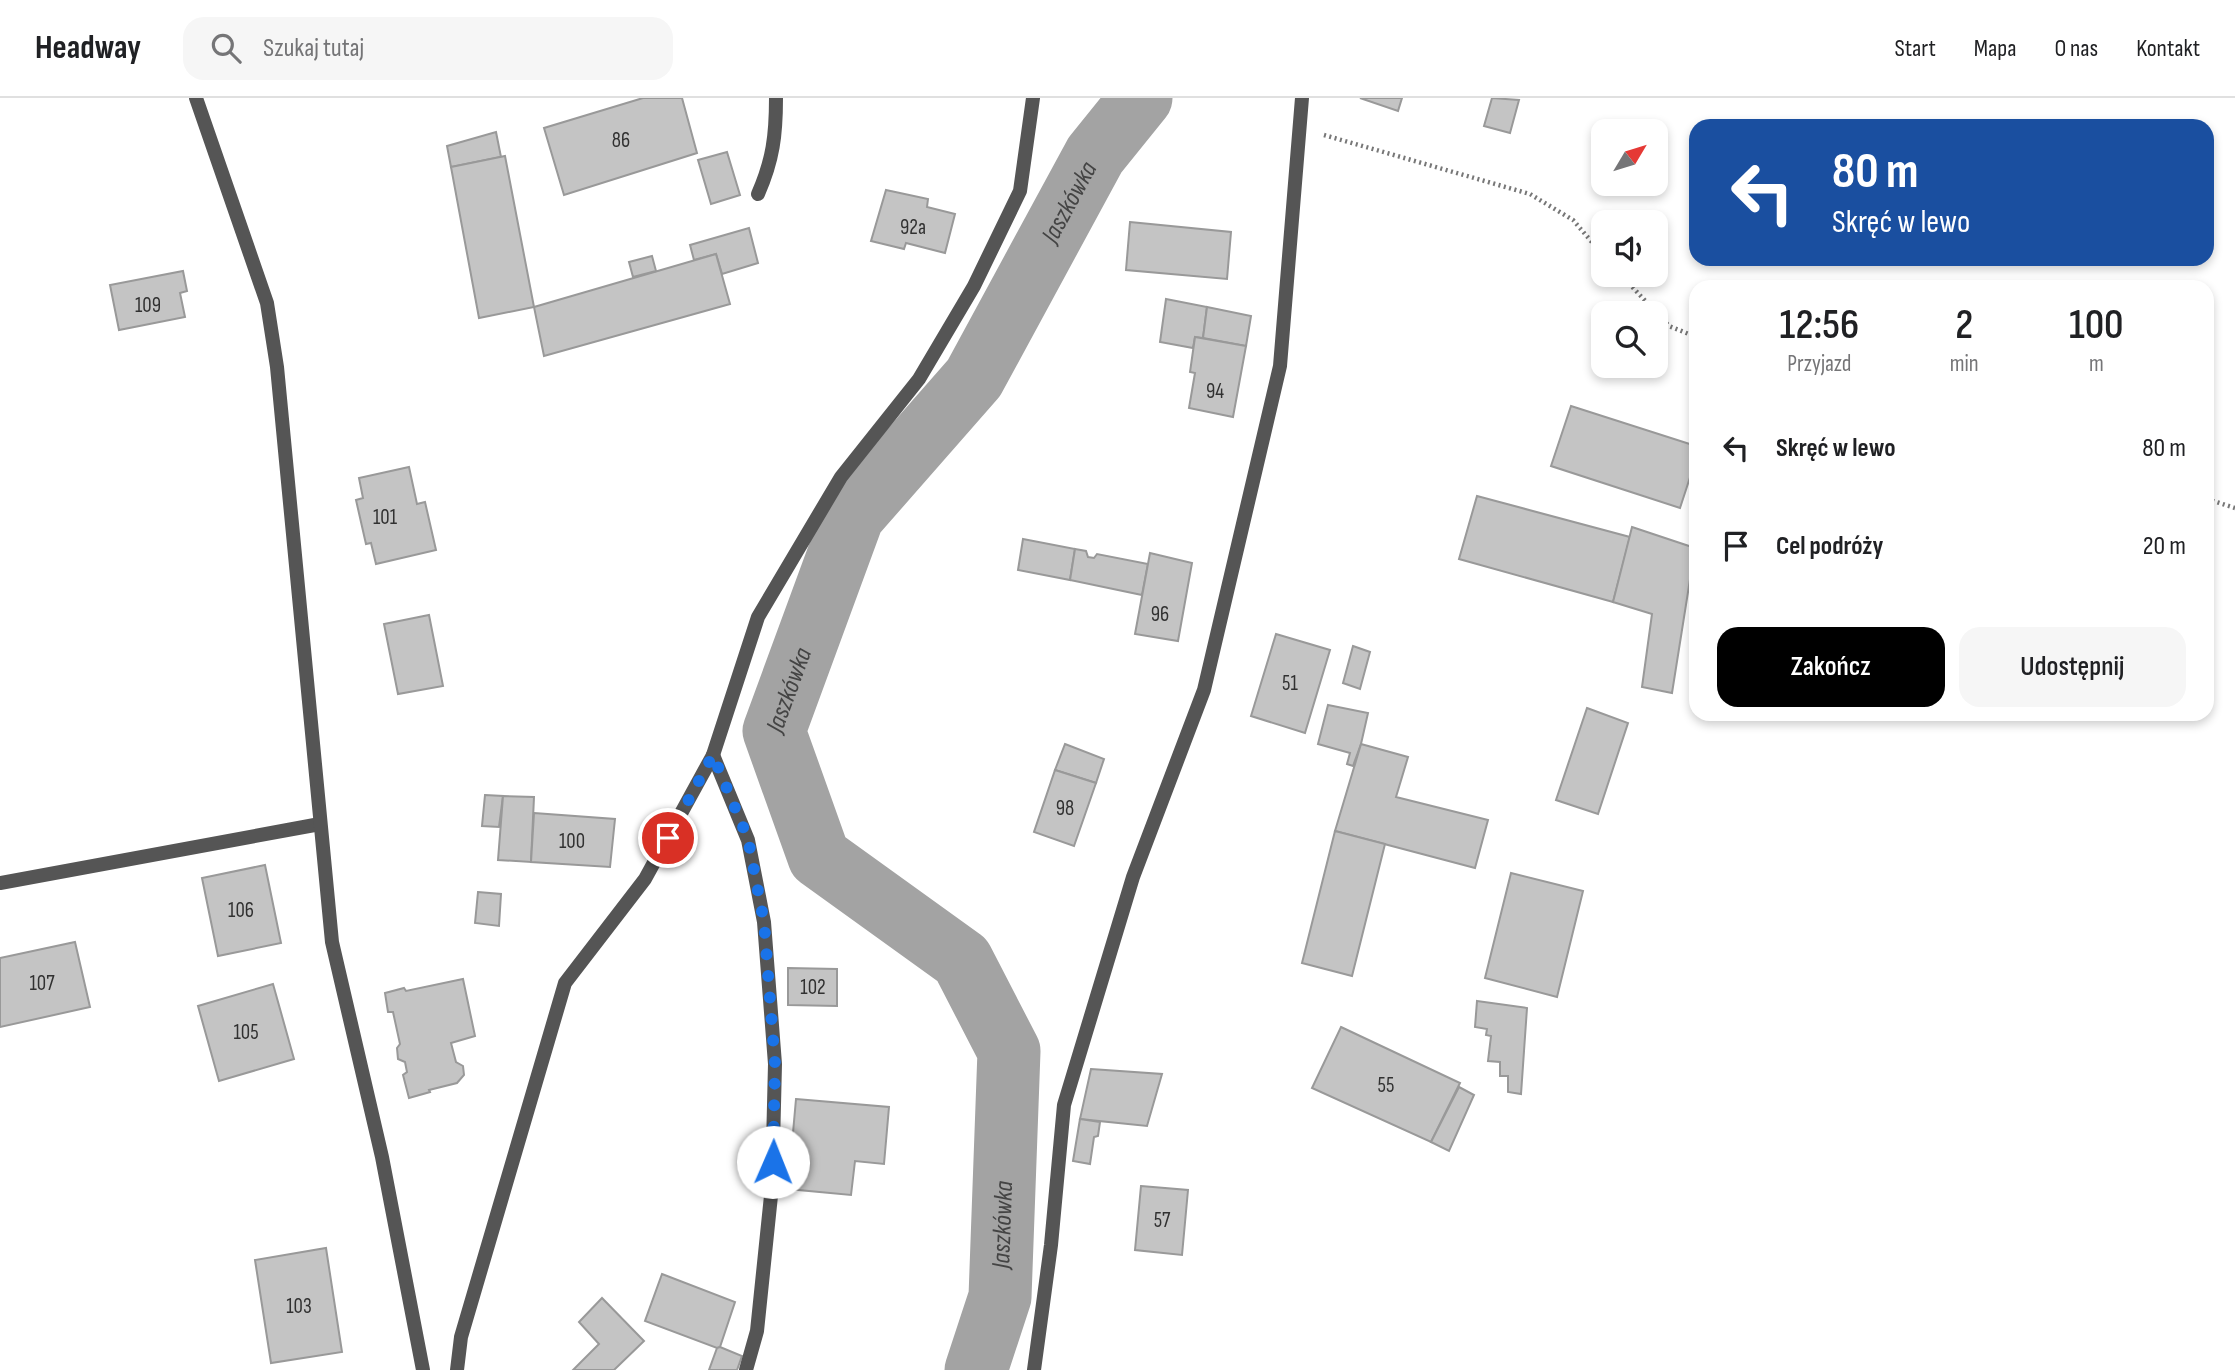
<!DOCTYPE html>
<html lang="pl">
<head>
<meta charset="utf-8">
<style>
	:root { --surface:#fff; --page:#f6f6f6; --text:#202124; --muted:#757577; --line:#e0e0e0; --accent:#000 }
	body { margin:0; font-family:"Sofia Sans Condensed",sans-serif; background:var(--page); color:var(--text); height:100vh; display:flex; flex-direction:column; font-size:26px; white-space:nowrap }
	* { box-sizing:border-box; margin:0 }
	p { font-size:23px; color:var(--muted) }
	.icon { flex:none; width:38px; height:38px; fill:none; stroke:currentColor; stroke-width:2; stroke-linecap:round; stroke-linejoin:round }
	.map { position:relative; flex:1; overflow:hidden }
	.sheet { position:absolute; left:1689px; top:182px; width:525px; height:441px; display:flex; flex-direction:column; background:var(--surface); border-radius:21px; box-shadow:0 4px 10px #0003 }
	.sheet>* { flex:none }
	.hud { position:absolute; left:1689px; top:21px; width:525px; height:147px; border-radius:21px; box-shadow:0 4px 10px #0003; background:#1a4fa0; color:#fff; overflow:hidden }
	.needle { width:46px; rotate:52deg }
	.buttons { position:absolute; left:1591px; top:21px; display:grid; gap:14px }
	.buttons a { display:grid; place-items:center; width:77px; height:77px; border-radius:14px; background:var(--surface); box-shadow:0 4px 10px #0003; font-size:35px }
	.pin { position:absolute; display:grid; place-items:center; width:60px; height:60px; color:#fff; margin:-30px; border:4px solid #fff; border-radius:50%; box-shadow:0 2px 7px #0007 }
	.me { position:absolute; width:77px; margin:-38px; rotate:1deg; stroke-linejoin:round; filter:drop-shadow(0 0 5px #0008) }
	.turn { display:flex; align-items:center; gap:24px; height:147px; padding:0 28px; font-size:32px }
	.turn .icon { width:91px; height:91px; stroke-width:2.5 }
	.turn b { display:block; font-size:49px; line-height:60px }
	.eta { display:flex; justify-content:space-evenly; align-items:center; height:119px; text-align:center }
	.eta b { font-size:42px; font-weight:600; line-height:49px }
	.action { display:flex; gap:14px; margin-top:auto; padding:14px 28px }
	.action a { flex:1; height:80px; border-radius:21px; background:var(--accent); color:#fff; font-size:28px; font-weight:600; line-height:80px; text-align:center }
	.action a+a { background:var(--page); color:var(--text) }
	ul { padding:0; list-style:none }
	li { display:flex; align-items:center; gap:21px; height:98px; padding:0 28px }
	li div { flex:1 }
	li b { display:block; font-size:26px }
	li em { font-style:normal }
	header { display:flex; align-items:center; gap:42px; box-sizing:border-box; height:98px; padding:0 35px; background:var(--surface); border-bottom:2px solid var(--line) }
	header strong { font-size:33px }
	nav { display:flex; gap:38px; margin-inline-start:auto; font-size:24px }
	.search { width:490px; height:63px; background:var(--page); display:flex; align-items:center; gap:18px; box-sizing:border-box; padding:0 24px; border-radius:21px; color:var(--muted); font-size:26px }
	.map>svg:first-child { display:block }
</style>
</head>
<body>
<header>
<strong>Headway</strong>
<div class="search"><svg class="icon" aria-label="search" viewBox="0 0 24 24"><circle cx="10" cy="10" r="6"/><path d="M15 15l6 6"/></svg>Szukaj tutaj</div>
<nav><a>Start</a><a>Mapa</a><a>O nas</a><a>Kontakt</a></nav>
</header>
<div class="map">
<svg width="2235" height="1272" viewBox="0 0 2235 1272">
	<rect width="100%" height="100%" fill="#fff"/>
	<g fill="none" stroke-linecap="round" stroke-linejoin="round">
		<path stroke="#a3a3a3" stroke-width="63" id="s1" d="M 976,1272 L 1000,1199 L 1009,953 L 962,862 L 819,759 L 774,633 L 853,418 L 974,280 L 1095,57 L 1141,0"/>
	</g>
	<g fill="#c4c4c4" stroke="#999" stroke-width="2">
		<polygon points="643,0 682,0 697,55 564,97 544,30"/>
		<polygon points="1360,0 1402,0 1398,13"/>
		<polygon points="1492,0 1519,2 1510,35 1484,28"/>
		<polygon points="496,34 501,59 451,69 447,48"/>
		<polygon points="727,54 740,97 711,106 698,62"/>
		<polygon points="505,58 534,209 479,220 451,69"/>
		<polygon points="886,92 928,101 927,109 955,116 945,155 906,145 904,151 871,143"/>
		<polygon points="1130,124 1231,134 1227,181 1126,172"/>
		<polygon points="749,130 758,165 722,176 716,156 694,162 690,147"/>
		<polygon points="716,156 730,206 544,258 534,209"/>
		<polygon points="652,158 656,173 633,179 629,164"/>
		<polygon points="183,173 187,193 180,195 185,219 119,232 110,187"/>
		<polygon points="1166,201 1207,209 1203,240 1195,239 1193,250 1160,244"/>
		<polygon points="1207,209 1251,218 1246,248 1203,240"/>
		<polygon points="1195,239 1246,248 1233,319 1189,310 1195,275 1190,274"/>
		<polygon points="1571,308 1696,348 1696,361 1680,410 1551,368"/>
		<polygon points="409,369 417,406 425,404 436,452 376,466 371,445 366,446 356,402 363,400 359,380"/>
		<polygon points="1477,398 1630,439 1613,504 1459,461"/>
		<polygon points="1632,429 1695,450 1672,595 1642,589 1652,516 1613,504"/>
		<polygon points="1023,441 1075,451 1070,482 1018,472"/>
		<polygon points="1075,451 1086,453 1088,459 1094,460 1097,456 1148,466 1142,497 1070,482"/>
		<polygon points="1150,455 1192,465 1178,543 1135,536"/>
		<polygon points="429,517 443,588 398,596 384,526"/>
		<polygon points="1276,536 1330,552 1305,635 1251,618"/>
		<polygon points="1353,548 1370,554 1360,591 1343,585"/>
		<polygon points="1328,607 1368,615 1361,646 1353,668 1347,666 1350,655 1318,646"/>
		<polygon points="1587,610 1628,625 1598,716 1556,702"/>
		<polygon points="1065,646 1104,661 1096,685 1055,672"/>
		<polygon points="1361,646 1408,659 1396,699 1488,722 1475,770 1335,733"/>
		<polygon points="1055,672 1096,685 1074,748 1034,734"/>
		<polygon points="485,697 503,698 499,729 482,728"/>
		<polygon points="503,698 534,699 531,764 498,762"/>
		<polygon points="534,715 615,721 610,769 531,764"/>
		<polygon points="1335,733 1385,746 1352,878 1302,865"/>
		<polygon points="265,767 281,845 218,858 202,780"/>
		<polygon points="1511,775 1583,793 1557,899 1485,880"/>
		<polygon points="478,794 501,796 499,828 475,825"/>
		<polygon points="75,844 90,909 0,929 0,860"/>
		<polygon points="788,870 837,871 837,908 788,907"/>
		<polygon points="463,881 475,938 451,945 456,964 463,968 464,977 457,985 429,992 430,994 409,1000 403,977 407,974 405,964 398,961 397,950 400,946 393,914 388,914 385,895 404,890 406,893"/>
		<polygon points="273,886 294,961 219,983 198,908"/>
		<polygon points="1477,903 1527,910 1521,996 1508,994 1508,978 1500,978 1500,964 1488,963 1491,938 1486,937 1487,931 1475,929"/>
		<polygon points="1341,929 1460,985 1431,1044 1312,990"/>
		<polygon points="1091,971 1162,976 1147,1028 1080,1021"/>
		<polygon points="1459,989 1474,997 1449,1053 1431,1044"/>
		<polygon points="796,1001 889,1009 884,1066 855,1063 851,1097 788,1091"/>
		<polygon points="1080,1021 1100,1024 1098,1038 1094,1039 1090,1066 1073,1063"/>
		<polygon points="1141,1088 1188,1092 1182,1157 1135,1152"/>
		<polygon points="326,1150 342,1254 271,1265 255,1162"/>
		<polygon points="662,1176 735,1204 720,1249 717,1250 645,1223"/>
		<polygon points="602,1200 644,1243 614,1272 573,1272 599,1246 579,1224"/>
		<polygon points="720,1249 742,1258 737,1272 709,1272 717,1250"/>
	</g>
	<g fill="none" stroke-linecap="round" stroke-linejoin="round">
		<g stroke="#777" stroke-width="4.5" stroke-dasharray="2 3.5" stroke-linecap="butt">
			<polyline points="1324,37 1530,96 1573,122 1603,157"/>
			<polyline points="1621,177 1669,228 1696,239"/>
			<polyline points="2207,401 2235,410"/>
		</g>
		<polyline stroke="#555" stroke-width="14" points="0,785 320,726"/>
		<g stroke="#555" stroke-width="14">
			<polyline points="196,0 267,205 277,269 332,844 382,1059 423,1272"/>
			<path d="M 758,96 C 773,62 776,37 776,0"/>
			<polyline points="713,657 748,742 764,824 775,966 772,1088 757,1233 746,1272"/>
			<polyline points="457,1272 461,1239 565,885 645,781 713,657 758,519 841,379 919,281 974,188 1020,93 1033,0"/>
		</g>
		<polyline stroke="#555" stroke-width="14" points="1034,1272 1051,1147 1064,1007 1133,779 1204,592 1280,268 1302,0"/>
	</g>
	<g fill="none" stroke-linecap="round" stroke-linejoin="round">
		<polyline stroke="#1a73e8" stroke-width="12" stroke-dasharray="0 21.6" points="668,740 713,657 748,741 764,824 775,966 773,1064"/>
	</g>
	<g text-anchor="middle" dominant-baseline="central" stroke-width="7" stroke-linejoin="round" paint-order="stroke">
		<g font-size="21" fill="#313131">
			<text x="621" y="42">86</text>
			<text x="913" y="129">92a</text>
			<text x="148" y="207">109</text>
			<text x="1215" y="293">94</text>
			<text x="385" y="419">101</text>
			<text x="1160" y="516">96</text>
			<text x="1290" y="585">51</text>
			<text x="1065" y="710">98</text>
			<text x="572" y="743">100</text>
			<text x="241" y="812">106</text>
			<text x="42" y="885">107</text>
			<text x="813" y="889">102</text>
			<text x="246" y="934">105</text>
			<text x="1386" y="987">55</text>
			<text x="1162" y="1122">57</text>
			<text x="299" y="1208">103</text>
		</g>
		<g font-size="26" font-style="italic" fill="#444" stroke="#fff">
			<text stroke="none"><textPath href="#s1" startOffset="1348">Jaszkówka</textPath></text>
			<text stroke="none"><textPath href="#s1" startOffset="779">Jaszkówka</textPath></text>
			<text stroke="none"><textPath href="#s1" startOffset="149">Jaszkówka</textPath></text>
		</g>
	</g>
</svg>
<div class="buttons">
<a><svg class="needle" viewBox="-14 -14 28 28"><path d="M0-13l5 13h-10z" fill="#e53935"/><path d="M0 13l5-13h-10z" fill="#757577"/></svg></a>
<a><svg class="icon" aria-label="sound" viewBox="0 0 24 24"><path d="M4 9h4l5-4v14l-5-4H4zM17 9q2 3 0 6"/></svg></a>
<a><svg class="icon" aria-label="search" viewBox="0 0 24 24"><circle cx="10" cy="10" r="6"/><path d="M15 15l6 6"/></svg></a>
</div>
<div class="pin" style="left:668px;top:740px;background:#d93025"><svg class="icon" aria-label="arrive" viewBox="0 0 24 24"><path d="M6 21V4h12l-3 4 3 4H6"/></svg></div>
<svg class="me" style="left:773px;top:1064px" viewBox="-20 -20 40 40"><circle r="19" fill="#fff"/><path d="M0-13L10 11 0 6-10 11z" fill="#1a73e8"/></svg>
<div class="hud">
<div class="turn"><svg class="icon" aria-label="left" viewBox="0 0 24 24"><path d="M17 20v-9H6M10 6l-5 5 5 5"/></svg><div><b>80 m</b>Skręć w lewo</div></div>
</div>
<section class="sheet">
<div class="eta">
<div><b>12:56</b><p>Przyjazd</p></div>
<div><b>2</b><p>min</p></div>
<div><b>100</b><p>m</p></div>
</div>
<ul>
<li><svg class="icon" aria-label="left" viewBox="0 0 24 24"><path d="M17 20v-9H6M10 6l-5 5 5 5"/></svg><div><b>Skręć w lewo</b></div><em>80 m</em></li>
<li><svg class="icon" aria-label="arrive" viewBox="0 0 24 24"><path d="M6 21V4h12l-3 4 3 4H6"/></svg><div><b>Cel podróży</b></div><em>20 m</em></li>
</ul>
<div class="action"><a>Zakończ</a><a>Udostępnij</a></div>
</section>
</div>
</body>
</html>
